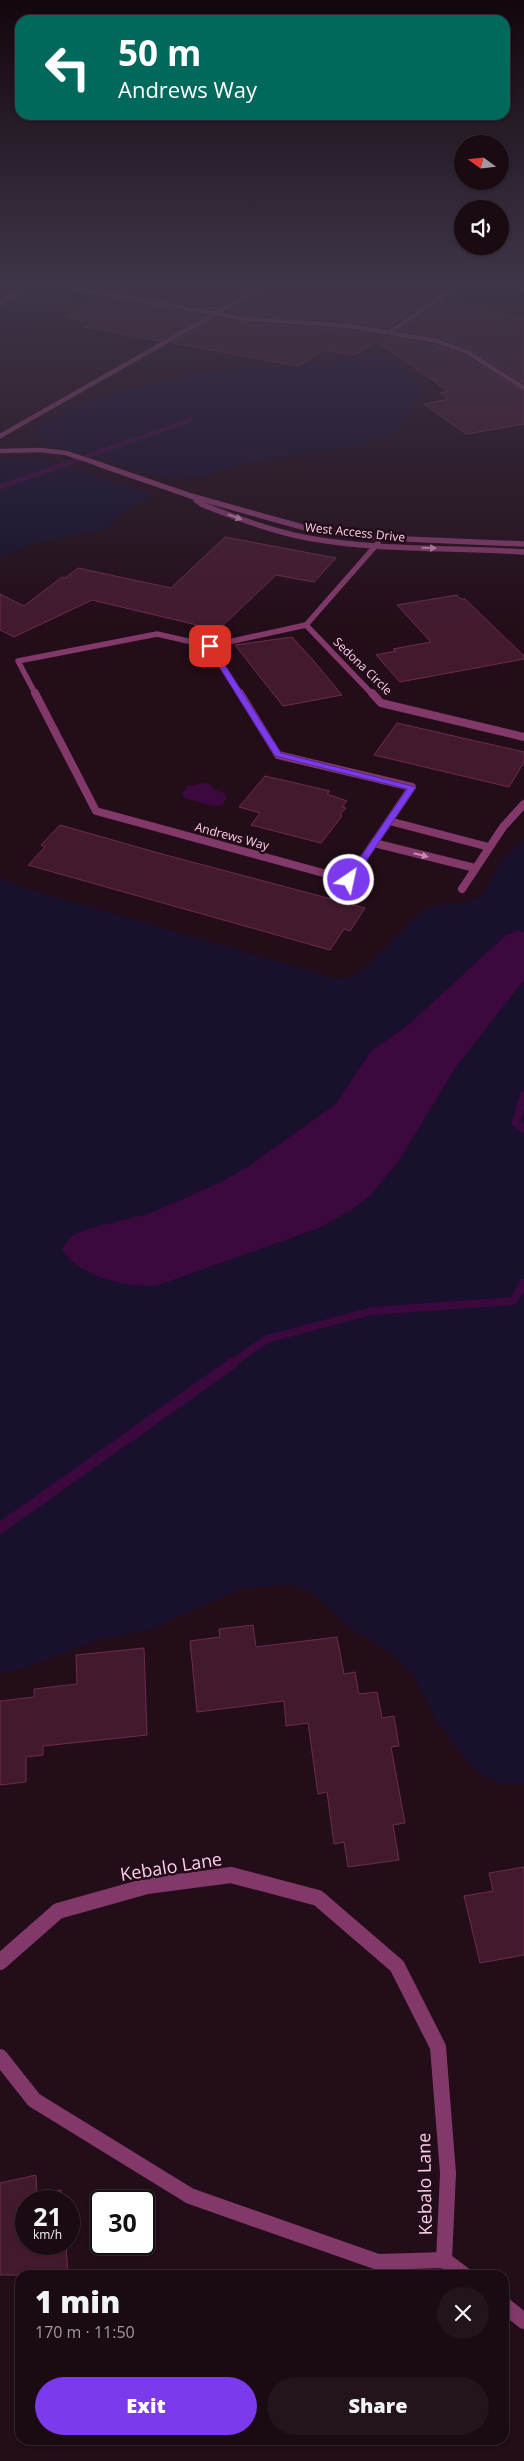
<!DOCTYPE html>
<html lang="en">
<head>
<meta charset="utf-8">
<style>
	:root { --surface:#1a0a12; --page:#23131b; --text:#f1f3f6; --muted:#9f9a9f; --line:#382b32; --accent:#7c3aed }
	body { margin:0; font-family:"Open Sans",sans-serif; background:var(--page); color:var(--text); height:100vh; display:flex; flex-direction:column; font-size:19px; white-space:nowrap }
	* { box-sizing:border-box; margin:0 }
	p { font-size:16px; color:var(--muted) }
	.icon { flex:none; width:28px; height:28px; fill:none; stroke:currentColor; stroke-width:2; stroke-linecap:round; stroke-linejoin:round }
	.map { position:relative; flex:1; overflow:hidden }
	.side { position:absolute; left:15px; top:2270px; width:494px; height:175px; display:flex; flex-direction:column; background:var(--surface); border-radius:15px; box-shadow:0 1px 4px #0004,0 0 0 1px var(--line) }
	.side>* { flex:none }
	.banner { position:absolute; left:15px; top:15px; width:495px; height:105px; border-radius:15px; box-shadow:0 1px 4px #0004,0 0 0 1px var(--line); background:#00695c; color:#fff; overflow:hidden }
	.needle { width:32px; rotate:285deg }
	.buttons { position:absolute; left:454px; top:135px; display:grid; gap:10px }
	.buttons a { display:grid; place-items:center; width:55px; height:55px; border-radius:50%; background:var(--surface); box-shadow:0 1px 4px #0004,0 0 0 1px var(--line); font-size:25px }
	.speed { position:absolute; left:15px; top:2190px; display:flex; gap:10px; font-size:25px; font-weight:700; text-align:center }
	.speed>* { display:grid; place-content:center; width:65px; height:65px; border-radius:50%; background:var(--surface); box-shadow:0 1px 4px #0004,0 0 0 1px var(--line); line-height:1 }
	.speed small { font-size:12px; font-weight:400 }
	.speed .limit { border:2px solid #111; border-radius:8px; background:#fff; color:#111 }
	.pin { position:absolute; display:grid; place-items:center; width:42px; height:42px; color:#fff; margin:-21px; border-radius:10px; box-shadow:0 2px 8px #0006 }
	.me { position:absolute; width:55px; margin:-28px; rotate:34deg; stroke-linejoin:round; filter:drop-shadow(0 0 4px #0008) }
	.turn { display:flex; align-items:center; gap:18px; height:105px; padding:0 20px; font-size:22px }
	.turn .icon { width:65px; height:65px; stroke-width:2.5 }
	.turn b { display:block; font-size:35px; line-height:42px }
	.round { display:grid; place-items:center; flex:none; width:52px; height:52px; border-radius:26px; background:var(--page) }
	.headline { display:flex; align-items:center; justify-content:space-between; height:85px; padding:0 20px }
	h1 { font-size:30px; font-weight:800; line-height:38px }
	.primary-button { display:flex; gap:10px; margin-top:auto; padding:10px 20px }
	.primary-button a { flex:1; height:58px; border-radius:30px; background:var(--accent); color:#fff; font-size:20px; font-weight:800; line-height:58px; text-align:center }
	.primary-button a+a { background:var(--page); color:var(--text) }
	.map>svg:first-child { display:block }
</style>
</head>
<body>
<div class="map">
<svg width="524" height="2461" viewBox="0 0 524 2461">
	<rect width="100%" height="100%" fill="#220d18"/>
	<g fill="#18102c">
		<path d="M 42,289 L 74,296 L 79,300 L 59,309 L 55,314 L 30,329 L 0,324 C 0,317 0,310 4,304 C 7,299 36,288 42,289 Z"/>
		<polygon points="370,356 388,358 403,366 422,388 403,425 386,438 364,445 249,462 201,477 170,478 152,475 40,442 32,435 49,420 114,391 142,387 173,378 237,368 284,367"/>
		<polygon points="0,459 41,459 146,492 152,496 124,512 104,530 28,545 0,558"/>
		<polygon points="524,839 524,932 511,932 506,935 408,1025 371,1051 336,1104 247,1167 223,1181 151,1213 91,1228 73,1235 63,1249 156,1286 318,1228 351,1210 371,1195 400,1159 456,1067 524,980 524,1784 499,1783 474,1769 438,1723 412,1673 394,1655 351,1628 313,1594 291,1585 243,1588 148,1630 98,1640 25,1668 0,1673 0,878 21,887 338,979 354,976 365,968 422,910 450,903 465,903 478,898 486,891 498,866"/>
	</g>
	<g fill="#3c093f">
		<polygon points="205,783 211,785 214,790 224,793 227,798 222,805 213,806 184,798 182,794 188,786"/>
		<path d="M 519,930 L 524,932 L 524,980 L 456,1067 L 400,1159 L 371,1195 L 351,1210 L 319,1228 L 156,1286 C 126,1287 80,1278 62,1249 L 73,1235 L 91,1228 L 151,1213 L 223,1181 L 247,1167 L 336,1104 L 371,1051 L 408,1025 L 506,935 Z"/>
	</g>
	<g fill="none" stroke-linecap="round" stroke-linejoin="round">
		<polyline stroke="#3c093f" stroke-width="4" points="62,465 191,420"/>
		<polyline stroke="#3c093f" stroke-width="5" points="0,487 65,464"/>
		<g stroke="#3c093f" stroke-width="8">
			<polyline points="524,1095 516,1123 524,1129"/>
			<polyline points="231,1364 267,1339 372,1311 513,1301 524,1283"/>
		</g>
		<polyline stroke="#3c093f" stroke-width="11" points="0,1528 233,1363"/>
	</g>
	<g fill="#43192e" stroke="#6f2b4e">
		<polygon points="124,285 257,285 215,309 113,291"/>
		<polygon points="270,287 340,299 352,291 377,295 383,292 430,299 388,328 350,322 246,315 227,312"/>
		<polygon points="101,297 204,316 160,341 85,327 94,322 64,317"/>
		<polygon points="442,301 494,309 490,312 524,318 524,383 468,348 438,337 399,330"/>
		<polygon points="216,318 245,323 350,330 436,345 465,356 524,392 524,424 466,434 424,404 449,399 440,393 448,391 376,341 356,355 323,350 299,366 172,343"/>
		<polygon points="225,537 336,558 314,582 276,575 218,630 92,600 14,637 0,630 0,594 24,606 62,577 65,578 78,568 171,588"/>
		<polygon points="457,595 461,599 465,599 524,656 524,659 400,682 376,655 396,651 393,649 431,642 397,605"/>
		<polygon points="292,637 312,659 342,695 283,706 235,645"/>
		<polygon points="397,723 524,752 524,762 509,787 374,755"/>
		<polygon points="265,776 330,791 327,794 347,801 342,807 346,808 340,815 342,816 321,843 251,825 260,813 239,807"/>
		<polygon points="60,825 162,854 365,908 350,931 344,929 330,950 28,865 45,847 41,845"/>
		<polygon points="253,1625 256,1647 337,1637 344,1674 355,1672 359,1694 377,1692 382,1718 394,1716 399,1746 391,1747 405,1823 393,1825 399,1860 348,1867 344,1842 334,1844 327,1792 318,1794 308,1723 286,1726 284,1701 197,1712 190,1641 220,1637 219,1629"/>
		<polygon points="144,1648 147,1735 43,1746 43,1755 26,1757 26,1782 0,1785 0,1701 34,1697 34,1689 77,1684 76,1655"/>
		<polygon points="524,1867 524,1955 480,1963 464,1896 493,1891 489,1873"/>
		<polygon points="36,2175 37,2196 61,2190 62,2201 26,2201 26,2244 66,2244 68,2275 0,2275 0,2183"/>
	</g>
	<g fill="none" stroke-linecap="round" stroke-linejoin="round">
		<polyline stroke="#823869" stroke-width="4.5" points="0,304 12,294 31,285"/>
		<g stroke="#823869" stroke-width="4.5">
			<polyline points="57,285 245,319 350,326 437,341 467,352 524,388"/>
			<polyline points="500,285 524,289"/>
			<polyline points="390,332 458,285"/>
			<polyline points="0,436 266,285"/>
			<polyline points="0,451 40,450 66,453 102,465"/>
		</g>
		<g stroke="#823869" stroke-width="5.5">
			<polyline points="98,464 191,496 313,530 382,538 524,544"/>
			<path d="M 196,500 L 203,505 C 237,518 272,531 308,538 C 379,551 452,547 524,552"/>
			<polyline points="306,625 373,695"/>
			<polyline points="306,625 378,543"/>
			<polyline points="210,646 306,625"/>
			<polyline points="36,695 18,661 157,634 210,646 240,695"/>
		</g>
		<g stroke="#823869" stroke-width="8">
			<polyline points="35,693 96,811 349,880 412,787 278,755 240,693"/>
			<polyline points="372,693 381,703 524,737"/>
			<polyline points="389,821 489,847"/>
			<polyline points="374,843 475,868"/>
			<polyline points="462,889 503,827 524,804"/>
		</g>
		<g stroke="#823869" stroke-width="16">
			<polyline points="0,1962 58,1911 147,1886 231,1875 318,1898 397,1966 438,2047 448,2173 444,2260"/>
			<polyline points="0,2057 34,2100 190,2196 378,2262 444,2260 464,2275"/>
			<polyline points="504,2305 524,2321"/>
		</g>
	</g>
	<defs><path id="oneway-solid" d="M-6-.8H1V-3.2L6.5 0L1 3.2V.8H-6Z" transform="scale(1.25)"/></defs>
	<g fill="#c78ab0">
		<use href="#oneway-solid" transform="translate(235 517) rotate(20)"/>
		<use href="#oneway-solid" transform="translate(429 548) rotate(2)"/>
		<use href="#oneway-solid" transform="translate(421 855) rotate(14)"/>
	</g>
	<linearGradient id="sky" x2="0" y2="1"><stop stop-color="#13070d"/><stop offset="0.45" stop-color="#3e3548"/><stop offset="1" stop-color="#3e3548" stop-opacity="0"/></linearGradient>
	<rect width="524" height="630" fill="url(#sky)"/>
	<polygon fill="#7c3aed" stroke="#51269a" points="210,644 213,646 281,753 416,787 352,882 345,880 407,789 275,756 206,646"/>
	<g text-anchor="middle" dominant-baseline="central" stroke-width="5" stroke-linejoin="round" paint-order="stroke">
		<g font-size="12" fill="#ffceeb" stroke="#220d18">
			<text transform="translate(355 532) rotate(6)">West Access Drive</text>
			<text transform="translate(363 666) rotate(44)">Sedona Circle</text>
			<text transform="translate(232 836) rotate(15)">Andrews Way</text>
		</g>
		<g font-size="18" fill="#ffceeb" stroke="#220d18">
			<text transform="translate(171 1866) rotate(-9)">Kebalo Lane</text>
			<text transform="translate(424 2184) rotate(-91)">Kebalo Lane</text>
		</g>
	</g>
</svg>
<div class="buttons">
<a><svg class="needle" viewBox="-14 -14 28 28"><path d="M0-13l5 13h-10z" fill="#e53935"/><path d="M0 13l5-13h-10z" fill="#9f9a9f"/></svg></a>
<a><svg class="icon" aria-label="sound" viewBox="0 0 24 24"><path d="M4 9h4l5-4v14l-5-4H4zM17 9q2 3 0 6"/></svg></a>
</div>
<div class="speed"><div>21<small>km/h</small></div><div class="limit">30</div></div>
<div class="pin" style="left:210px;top:646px;background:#d93025"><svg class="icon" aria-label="arrive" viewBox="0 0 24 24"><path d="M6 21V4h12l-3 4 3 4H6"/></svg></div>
<svg class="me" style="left:349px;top:880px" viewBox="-20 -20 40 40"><circle r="17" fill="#7c3aed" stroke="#fff" stroke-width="3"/><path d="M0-11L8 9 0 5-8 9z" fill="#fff"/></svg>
<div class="banner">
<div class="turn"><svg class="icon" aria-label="left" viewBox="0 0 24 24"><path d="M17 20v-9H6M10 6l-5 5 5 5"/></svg><div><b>50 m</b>Andrews Way</div></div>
</div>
<section class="side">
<div class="headline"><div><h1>1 min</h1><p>170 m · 11:50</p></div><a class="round"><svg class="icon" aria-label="close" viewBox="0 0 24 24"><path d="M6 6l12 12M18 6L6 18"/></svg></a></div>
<div class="primary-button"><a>Exit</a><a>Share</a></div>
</section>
</div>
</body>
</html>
